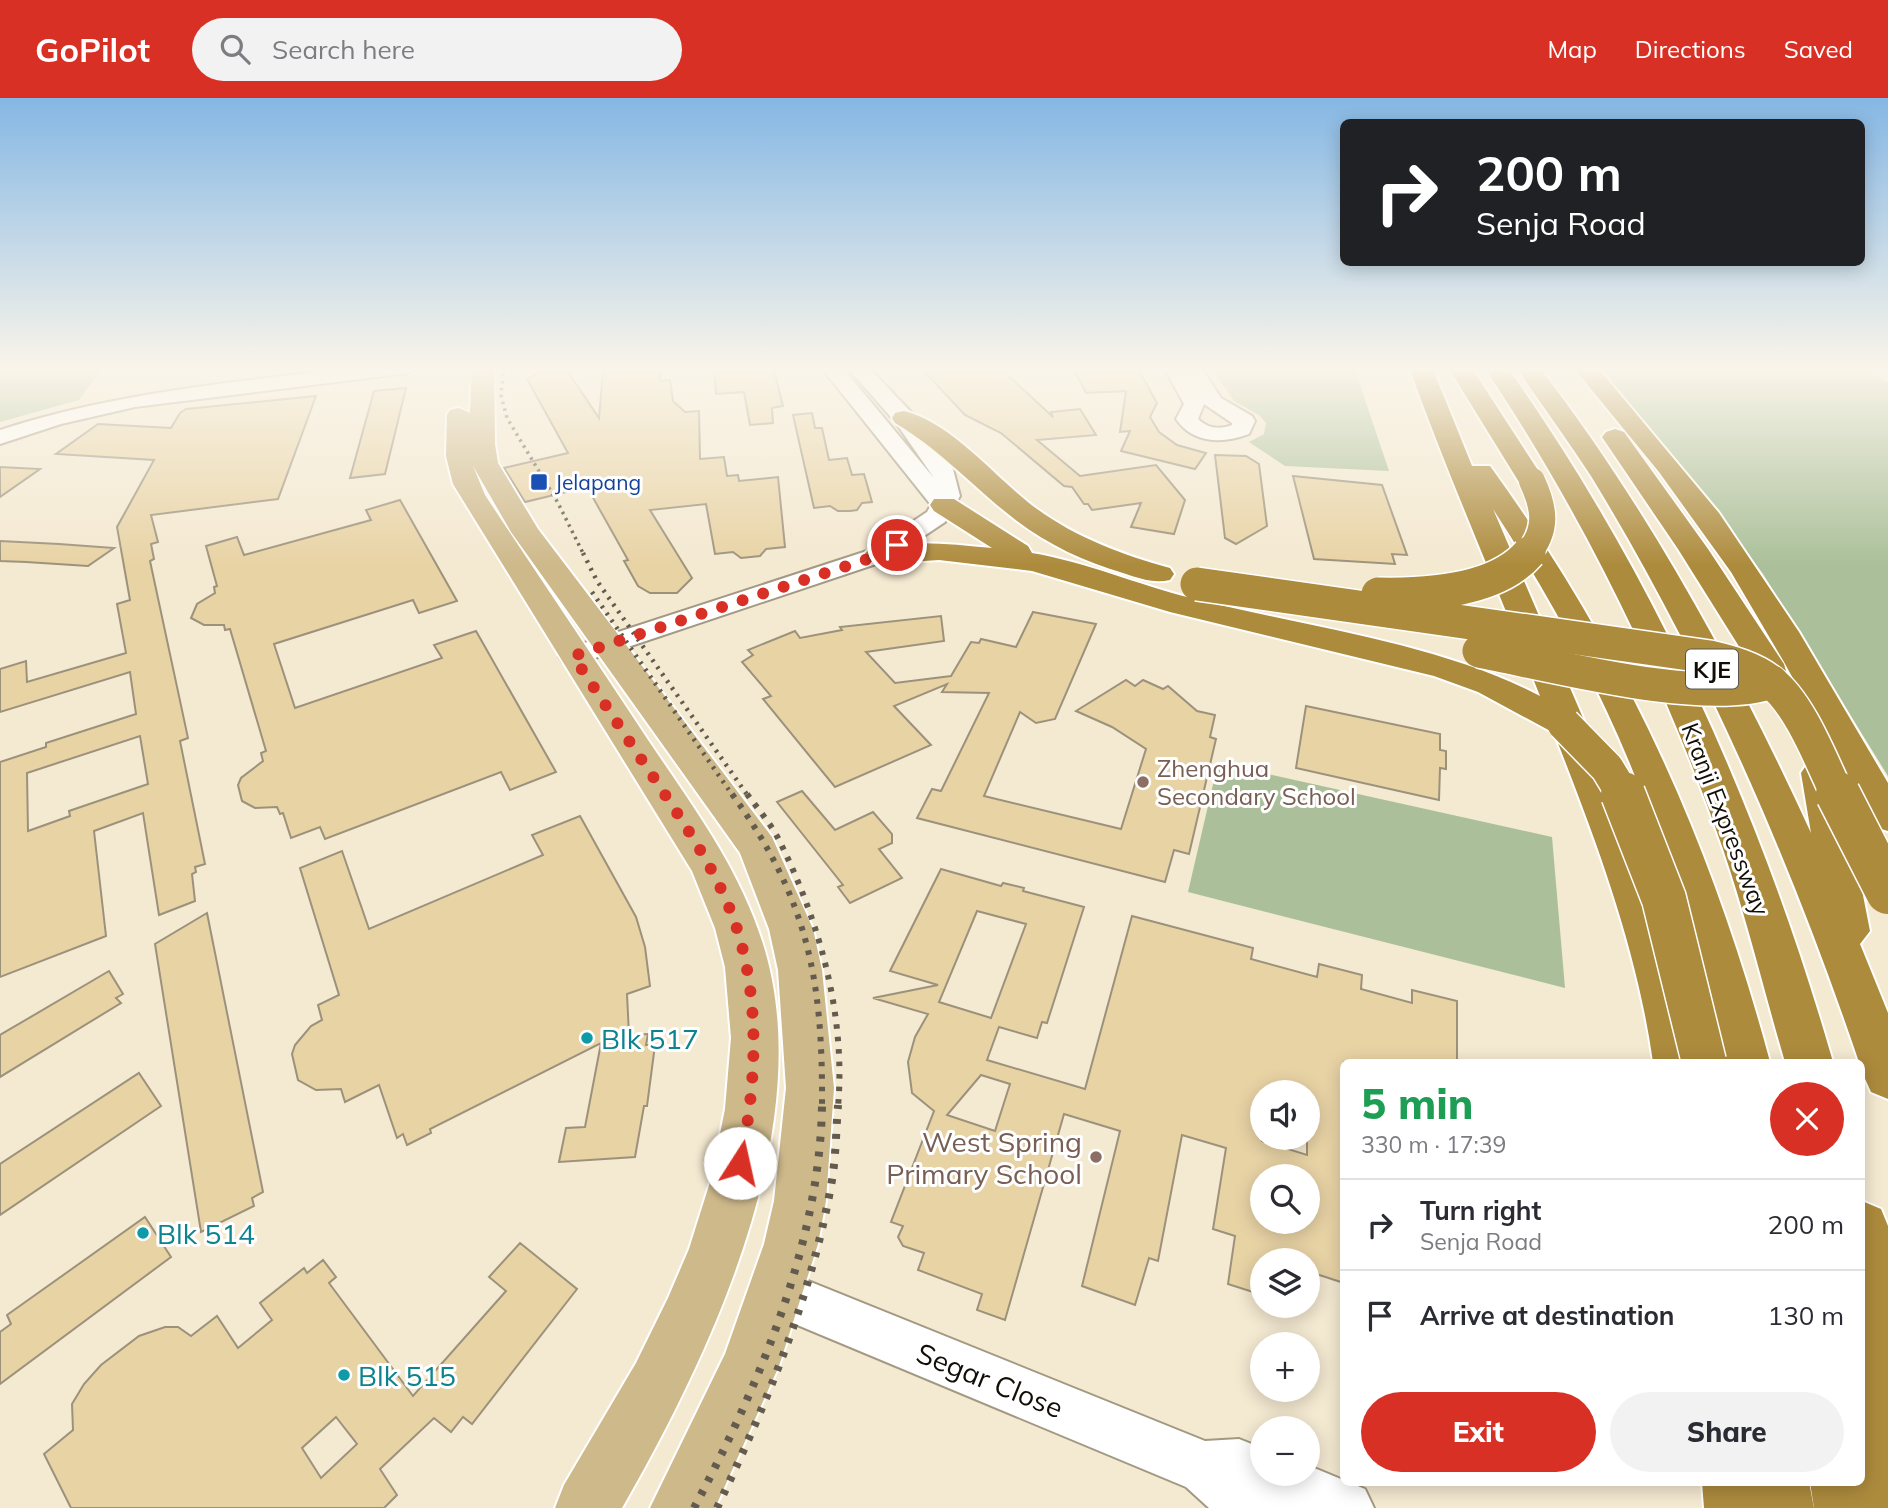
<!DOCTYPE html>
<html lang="en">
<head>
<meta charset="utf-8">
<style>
	:root { --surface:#fff; --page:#f2f2f3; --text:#2b2b33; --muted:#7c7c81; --line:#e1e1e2; --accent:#d93025 }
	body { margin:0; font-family:Mulish,sans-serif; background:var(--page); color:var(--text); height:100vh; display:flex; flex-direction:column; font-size:26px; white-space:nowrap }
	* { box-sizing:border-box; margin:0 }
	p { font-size:23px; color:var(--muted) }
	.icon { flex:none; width:38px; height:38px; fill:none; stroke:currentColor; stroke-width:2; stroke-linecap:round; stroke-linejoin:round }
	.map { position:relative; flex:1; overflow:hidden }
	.sheet { position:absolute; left:1340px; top:961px; width:525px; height:427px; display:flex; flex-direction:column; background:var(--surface); border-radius:10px; box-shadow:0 4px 18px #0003 }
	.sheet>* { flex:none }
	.top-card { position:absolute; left:1340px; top:21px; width:525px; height:147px; border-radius:10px; box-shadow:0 4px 18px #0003; background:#202124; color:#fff; overflow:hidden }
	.buttons { position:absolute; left:1250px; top:982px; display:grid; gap:14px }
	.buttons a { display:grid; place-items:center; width:70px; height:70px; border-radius:50%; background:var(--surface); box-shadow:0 4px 18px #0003; font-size:35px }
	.pin { position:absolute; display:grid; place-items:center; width:60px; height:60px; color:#fff; margin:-30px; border:4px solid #fff; border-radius:50%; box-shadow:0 2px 7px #0007 }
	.me { position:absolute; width:77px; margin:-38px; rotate:10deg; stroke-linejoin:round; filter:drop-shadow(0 0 5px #0008) }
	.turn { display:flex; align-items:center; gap:24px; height:147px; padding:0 21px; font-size:32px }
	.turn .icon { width:91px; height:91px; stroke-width:2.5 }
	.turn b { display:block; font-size:49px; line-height:60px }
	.round { display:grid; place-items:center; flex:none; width:74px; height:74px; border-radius:37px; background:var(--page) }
	.overview { display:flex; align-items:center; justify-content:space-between; height:119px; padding:0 21px }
	h1 { font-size:42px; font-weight:800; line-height:52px; color:#1e9e55 }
	.cta { display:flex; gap:14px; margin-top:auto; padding:14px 21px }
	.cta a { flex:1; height:80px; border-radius:42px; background:var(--accent); color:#fff; font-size:28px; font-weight:800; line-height:80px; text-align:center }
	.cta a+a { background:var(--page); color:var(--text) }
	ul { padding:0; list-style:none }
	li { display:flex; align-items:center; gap:21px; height:91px; padding:0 21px; border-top:2px solid var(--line) }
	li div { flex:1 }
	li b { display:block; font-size:26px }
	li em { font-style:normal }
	header { display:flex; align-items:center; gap:42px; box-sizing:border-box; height:98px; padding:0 35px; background:var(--accent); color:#fff }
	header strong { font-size:33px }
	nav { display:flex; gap:38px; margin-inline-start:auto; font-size:24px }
	.search { width:490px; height:63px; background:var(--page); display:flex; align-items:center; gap:18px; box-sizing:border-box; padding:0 24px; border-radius:38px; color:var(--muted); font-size:26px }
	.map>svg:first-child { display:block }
</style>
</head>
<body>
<header>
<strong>GoPilot</strong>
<div class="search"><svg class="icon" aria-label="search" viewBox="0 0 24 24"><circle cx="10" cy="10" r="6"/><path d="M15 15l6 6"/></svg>Search here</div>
<nav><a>Map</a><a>Directions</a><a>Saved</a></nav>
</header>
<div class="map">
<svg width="1888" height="1410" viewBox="0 0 1888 1410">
	<rect width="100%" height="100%" fill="#f4e9d1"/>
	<g fill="#abc09a">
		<polygon points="0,269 103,269 79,302 0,324"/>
		<polygon points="1211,269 1354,269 1389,373 1285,368 1249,344 1264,336 1266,325 1259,317 1234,303"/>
		<polygon points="1596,269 1859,269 1888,284 1888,678 1763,476 1708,401"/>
		<polygon points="1218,665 1552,739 1565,890 1188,794"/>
	</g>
	<g fill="#e8d3a5" stroke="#9c927c" stroke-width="2" fill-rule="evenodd">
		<polygon points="622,269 659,269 660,283 670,282 673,303 685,314 699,313 700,361 724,359 727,378 738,377 739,383 778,379 785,449 766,451 760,458 741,460 733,454 715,456 706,406 650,412 692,480 677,495 650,495 638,488 624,463 628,462 587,389 525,404 504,370 568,355 527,281 545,272 568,274 599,320 603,273"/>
		<polygon points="714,269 774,272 783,308 772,310 773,325 750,327 744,294 716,296"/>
		<polygon points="920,269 999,269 1053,319 1051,314 1080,311 1096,337 1037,342 1080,378 1156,367 1185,402 1174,436 1131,429 1141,405 1092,412 1088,406 1084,406 1072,389 1064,388 1001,335 965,317"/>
		<polygon points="1137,269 1157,305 1150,319 1159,334 1177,347 1206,355 1195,371 1121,353 1130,333 1120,334 1126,293 1086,295 1074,272"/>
		<polygon points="406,290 385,376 350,380 374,293"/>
		<path d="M 316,298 L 278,401 L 151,417 L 158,444 L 151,446 L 154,461 L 150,463 L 188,640 L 180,643 L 205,766 L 195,769 L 196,774 L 192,776 L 195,803 L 159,817 L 143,715 L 94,733 L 106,838 L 0,879 L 0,664 L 46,649 L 46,645 L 136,616 L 130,574 L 0,614 L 0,571 L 26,563 L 27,584 L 126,555 L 117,506 L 130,502 L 117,429 L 154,362 L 56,356 L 98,326 L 171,330 L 180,315 L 186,311 ZM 140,638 L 148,686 L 69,713 L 70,718 L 28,733 L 27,675 Z"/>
		<polygon points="812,315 815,330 822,330 829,362 847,360 852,377 864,376 872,404 862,405 857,412 850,413 838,413 830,408 814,410 793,317"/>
		<polygon points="1215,357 1246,358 1259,366 1267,428 1236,446 1225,440"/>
		<polygon points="0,369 40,371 0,399"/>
		<polygon points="1293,378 1382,387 1407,457 1392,456 1395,466 1314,461"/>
		<polygon points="400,402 457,503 419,515 413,502 274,546 295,610 442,560 434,547 476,533 556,674 510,692 501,674 325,741 320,729 291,740 283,715 280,716 277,709 255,710 242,703 238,687 241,680 263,663 261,655 266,653 230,531 225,532 224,527 204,527 191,520 197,506 215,495 214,489 217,488 206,448 237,439 244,457 371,422 366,412"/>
		<polygon points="0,443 59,446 114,450 88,468 26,464 0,463"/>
		<polygon points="1033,514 1096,526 1055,621 1036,625 1020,614 984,698 1121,731 1146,651 1112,629 1076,613 1126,582 1135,588 1143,582 1163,591 1168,588 1197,613 1215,617 1210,639 1216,641 1189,756 1174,752 1165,784 917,720 932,691 941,693 989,595 942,594 947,586 894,608 931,647 835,689 763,601 771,598 742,564 753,557 748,552 795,533 800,540 842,532 840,529 941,518 944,543 866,554 895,585 951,578 971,544 979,545 981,541 1016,549"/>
		<polygon points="1306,608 1440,636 1440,652 1446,653 1446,671 1440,670 1439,702 1296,670"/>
		<polygon points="802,693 835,732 873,714 892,736 892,745 879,751 902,780 850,805 838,789 843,787 777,704"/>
		<polygon points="580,718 636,819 645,849 650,888 627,896 629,937 648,936 646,947 655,947 647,1008 644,1008 635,1059 559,1064 566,1030 585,1029 601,945 430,1031 431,1035 407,1047 403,1036 397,1040 379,987 345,1004 341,991 316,992 298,982 292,956 295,947 311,928 322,922 318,907 339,897 300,770 342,753 369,831 543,757 532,737"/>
		<path d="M 941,771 L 1001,788 L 1003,785 L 1024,790 L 1023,793 L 1084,809 L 1047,925 L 1042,924 L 1037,940 L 999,929 L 987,962 L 1085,991 L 1132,818 L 1253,850 L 1251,861 L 1317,879 L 1319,866 L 1362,877 L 1361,891 L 1412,905 L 1412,892 L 1457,903 L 1457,964 L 1344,964 L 1344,1185 L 1307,1173 L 1307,1162 L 1262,1162 L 1262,1197 L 1228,1186 L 1235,1138 L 1213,1131 L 1226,1050 L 1182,1037 L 1158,1163 L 1149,1160 L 1135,1207 L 1082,1188 L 1120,1033 L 1064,1016 L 1005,1222 L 977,1212 L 982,1196 L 918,1172 L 924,1155 L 903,1148 L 898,1139 L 903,1128 L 891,1124 L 934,1013 L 912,995 L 908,964 L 915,939 L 928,916 L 873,900 L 938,887 L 890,873 ZM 977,813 L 1026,826 L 991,920 L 939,904 ZM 981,977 L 1010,986 L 995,1033 L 947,1017 ZM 1262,994 L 1307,994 L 1307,1057 L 1262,1043 ZM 1262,1078 L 1307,1078 L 1307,1124 L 1262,1124 Z"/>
		<polygon points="207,815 263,1094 252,1100 254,1108 201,1134 155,846"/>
		<polygon points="109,873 123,896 116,900 121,905 0,979 0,937"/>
		<polygon points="139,975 161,1008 0,1117 0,1066"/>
		<polygon points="145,1119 171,1159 0,1286 0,1234 11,1226 7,1217"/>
		<path d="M 520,1145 L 577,1191 L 472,1326 L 463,1319 L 451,1334 L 434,1320 L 380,1371 L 397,1397 L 384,1410 L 71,1410 L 44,1356 L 73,1332 L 72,1306 L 84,1286 L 101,1267 L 139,1238 L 165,1229 L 178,1229 L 191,1238 L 217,1218 L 238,1250 L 272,1222 L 260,1205 L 304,1170 L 307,1175 L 323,1162 L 336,1179 L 329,1185 L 413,1298 L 506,1193 L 489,1179 ZM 336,1319 L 357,1346 L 321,1380 L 302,1350 Z"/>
	</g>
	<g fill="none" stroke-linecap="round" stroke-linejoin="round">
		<defs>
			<g id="minor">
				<path d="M 357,269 L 418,269 L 408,275 L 135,309 L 61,326 L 0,346 L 0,332 C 116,294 237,284 357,269 Z"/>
				<polygon points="821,269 842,269 934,380 896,325 847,269 868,269 912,315 953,371 960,398 945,424 888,462 583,564 573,567 563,564 559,558 563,552 870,452 927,414 931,407"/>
				<path d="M 1164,269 L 1201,269 L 1221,300 L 1252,318 L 1255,323 L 1249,336 C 1223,346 1193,346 1176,321 L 1184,306 ZM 1204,306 L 1232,325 L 1232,327 C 1219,332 1207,330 1198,321 Z"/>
				<polygon points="776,1170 1205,1343 1239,1341 1262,1350 1262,1376 1307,1376 1307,1367 1365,1391 1374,1410 1209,1410 1186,1389 759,1211 752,1194 759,1177"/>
			</g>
			<path id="major" d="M 472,269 L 494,269 L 495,346 L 498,365 L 538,431 L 772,739 L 813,831 L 822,872 L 834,990 L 826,1103 L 818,1146 L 779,1268 L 715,1410 L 650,1410 L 725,1256 L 764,1146 L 774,1103 L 786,990 L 778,872 L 769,831 L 740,755 L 511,434 L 473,368 L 485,397 C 539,479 594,560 648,642 C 691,706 738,768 762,843 C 821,1024 711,1255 622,1410 L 555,1410 L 564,1387 L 636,1265 L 668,1200 L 689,1151 L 711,1081 L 725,1011 L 731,940 L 725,869 L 715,830 L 692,773 L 453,386 L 446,358 L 447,317 L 450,312 L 459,310 L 470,315 Z"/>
			<g id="highway">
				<path d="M 1409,269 L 1432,269 L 1472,368 L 1490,368 C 1626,556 1710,741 1770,964 L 1722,964 C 1698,875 1676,785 1643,699 C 1605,597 1552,502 1493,411 L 1651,778 L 1694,927 L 1701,964 L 1653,964 C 1637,850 1596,742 1554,635 L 1478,594 L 1434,578 L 1170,514 L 1032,473 L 939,462 L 879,466 L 869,463 L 864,457 L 869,451 C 909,441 951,446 992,450 L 934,413 L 930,407 L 934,401 L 954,401 L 1028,448 L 1032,455 C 1086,464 1138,487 1191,500 C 1305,529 1437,544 1540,598 C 1497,488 1449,380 1409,269 Z"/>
				<polygon points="1448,269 1471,269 1545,383 1542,389 1522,389"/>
				<path d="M 1484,269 L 1507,269 C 1656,479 1762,717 1833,964 L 1785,964 C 1764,893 1747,821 1723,751 C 1664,582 1584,418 1484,269 Z"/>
				<path d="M 1516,269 L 1539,269 C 1649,412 1736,572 1811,735 L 1801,675 L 1807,666 L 1820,662 L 1833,666 L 1839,675 L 1870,833 L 1860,846 L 1888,915 L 1888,1001 L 1871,994 L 1862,974 L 1862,964 L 1859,964 C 1790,761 1703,561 1591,378 C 1567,341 1541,306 1516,269 Z"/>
				<polygon points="1573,269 1597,269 1719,415 1799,534 1888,685 1888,733 1874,729 1784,564 1731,474 1659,374"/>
				<path d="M 904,313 C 953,325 997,382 1037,411 C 1077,440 1123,457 1170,470 L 1174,476 L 1170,482 C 1154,486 1138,480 1123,475 C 1085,464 1049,447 1017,423 C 975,391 941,352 895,325 L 892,320 L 895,315 Z"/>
				<polygon points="1615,331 1624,334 1708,451 1784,566 1789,584 1784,592 1772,595 1760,592 1750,566 1678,451 1602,339 1606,334"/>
				<polygon points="1862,1103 1881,1111 1888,1128 1888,1410 1814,1410 1810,1384 1862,1384"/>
				<polygon points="1702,1384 1809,1384 1814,1410 1704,1410"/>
			</g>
		</defs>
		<use href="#minor" stroke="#a39983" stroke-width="4"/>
		<use href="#major" stroke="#fff" stroke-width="4"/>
		<use href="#highway" stroke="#fff" stroke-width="4"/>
		<use href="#minor" fill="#fff" fill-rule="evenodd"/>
		<use href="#major" fill="#ceb98b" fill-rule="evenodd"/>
		<use href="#highway" fill="#ad8b3d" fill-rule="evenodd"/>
		<polyline stroke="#625b4e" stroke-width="3.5" stroke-dasharray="2.5 4.5" stroke-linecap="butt" points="504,269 501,297 507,320 558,405 584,457"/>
		<g stroke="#625b4e" stroke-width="4.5" stroke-dasharray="2.5 6" stroke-linecap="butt">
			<polyline points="583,455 597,483 748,698"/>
			<polyline points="592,494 733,698"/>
		</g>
		<g stroke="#625b4e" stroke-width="6" stroke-dasharray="4.5 8" stroke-linecap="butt">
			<path d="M 732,696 C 808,801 823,881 822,1009"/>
			<path d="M 747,696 C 758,711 772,727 780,744 C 820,825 846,919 838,1009"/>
		</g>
		<g stroke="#625b4e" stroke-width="8" stroke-dasharray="5 10" stroke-linecap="butt">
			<path d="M 694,1410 C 758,1289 820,1146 822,1007"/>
			<path d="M 717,1410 C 767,1304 812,1198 832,1082 C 836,1057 836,1032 838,1007"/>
		</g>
		<defs>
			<path id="highway-bridge-far2" d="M 1527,457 C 1548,432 1545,411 1532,383"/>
			<g id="highway-bridge-far1">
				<path d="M 1197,486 L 1710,559 C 1731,564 1754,570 1771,584 C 1800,606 1822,665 1838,698"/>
				<path d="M 1378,496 C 1425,497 1496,494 1529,455"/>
				<path d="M 1479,553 C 1552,567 1705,608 1772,584"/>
				<polyline points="1564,626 1607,670 1624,698"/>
			</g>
			<g id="highway-bridge">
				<polyline points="1623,696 1664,801 1704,964"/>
				<polyline points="1838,696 1888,794"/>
			</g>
		</defs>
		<use href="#highway-bridge-far2" stroke="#fff" stroke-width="29" stroke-linecap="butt"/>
		<use href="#highway-bridge-far1" stroke="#fff" stroke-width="36" stroke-linecap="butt"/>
		<use href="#highway-bridge" stroke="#fff" stroke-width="47" stroke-linecap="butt"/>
		<use href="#highway-bridge-far2" stroke="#ad8b3d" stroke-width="26"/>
		<use href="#highway-bridge-far1" stroke="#ad8b3d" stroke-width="33"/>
		<use href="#highway-bridge" stroke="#ad8b3d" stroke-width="44"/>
	</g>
	<linearGradient id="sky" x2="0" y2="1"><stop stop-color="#85b7e4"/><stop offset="0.58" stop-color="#faf5ea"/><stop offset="1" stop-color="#faf5ea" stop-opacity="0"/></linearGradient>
	<rect width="1888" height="467" fill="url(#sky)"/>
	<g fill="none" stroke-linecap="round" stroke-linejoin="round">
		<path stroke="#d93025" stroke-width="12" stroke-dasharray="0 21.6" d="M 740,1065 C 757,986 761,899 734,822 C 716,772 685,727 656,683 C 628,642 601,600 573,558 L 868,461 L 897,447"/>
	</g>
	<rect fill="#1a4fb4" stroke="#fff" stroke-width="2.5" x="530" y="375" width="18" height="18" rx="3.5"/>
	<g fill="#8d6e63" stroke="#fff" stroke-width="2.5">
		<circle cx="1143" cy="684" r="7"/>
		<circle cx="1096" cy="1059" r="7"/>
	</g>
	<g fill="#0f9aa8" stroke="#fff" stroke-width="2.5">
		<circle cx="587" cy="940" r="7"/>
		<circle cx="143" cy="1135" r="7"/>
		<circle cx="344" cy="1277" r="7"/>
	</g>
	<g text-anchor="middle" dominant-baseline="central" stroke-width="6" stroke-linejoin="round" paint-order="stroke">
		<g font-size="21" fill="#164399" stroke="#fff" text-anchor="start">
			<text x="555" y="384">Jelapang</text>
		</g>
		<rect fill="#fff" stroke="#595651" stroke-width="2" x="1686" y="551.5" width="52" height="39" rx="5"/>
		<g font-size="23" font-weight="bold" fill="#120e07">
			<text x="1712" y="571">KJE</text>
		</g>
		<g font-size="24" fill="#785e54" stroke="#fff" text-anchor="start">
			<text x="1157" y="670">Zhenghua<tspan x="1157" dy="28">Secondary School</tspan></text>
		</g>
		<g font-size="24" fill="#120e07" stroke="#fff">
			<text transform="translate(1726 721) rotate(69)">Kranji Expressway</text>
		</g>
		<g font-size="28" fill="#0d838f" stroke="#fff" text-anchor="start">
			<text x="601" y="940">Blk 517</text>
			<text x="157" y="1135">Blk 514</text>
			<text x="358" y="1277">Blk 515</text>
		</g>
		<g font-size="28" fill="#785e54" stroke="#fff" text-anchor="end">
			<text x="1082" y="1043">West Spring<tspan x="1082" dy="32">Primary School</tspan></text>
		</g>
		<g font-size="28" fill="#120e07" stroke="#fff">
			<text transform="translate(990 1282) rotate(22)">Segar Close</text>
		</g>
	</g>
</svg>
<div class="buttons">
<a><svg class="icon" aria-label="sound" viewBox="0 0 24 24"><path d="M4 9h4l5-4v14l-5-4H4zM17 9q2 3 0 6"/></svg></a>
<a><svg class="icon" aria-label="search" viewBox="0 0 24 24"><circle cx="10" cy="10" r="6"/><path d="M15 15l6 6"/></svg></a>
<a><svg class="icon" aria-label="layers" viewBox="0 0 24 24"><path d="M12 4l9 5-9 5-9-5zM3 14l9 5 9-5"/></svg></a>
<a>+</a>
<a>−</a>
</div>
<div class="pin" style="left:897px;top:447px;background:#d93025"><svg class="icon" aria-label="arrive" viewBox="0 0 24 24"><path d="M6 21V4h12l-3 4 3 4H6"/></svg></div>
<svg class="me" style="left:740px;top:1065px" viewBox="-20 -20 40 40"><circle r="19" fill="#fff"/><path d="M0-13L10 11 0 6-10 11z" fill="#d93025"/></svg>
<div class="top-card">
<div class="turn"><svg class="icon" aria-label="right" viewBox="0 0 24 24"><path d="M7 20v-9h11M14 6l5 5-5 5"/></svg><div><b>200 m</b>Senja Road</div></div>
</div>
<section class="sheet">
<div class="overview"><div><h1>5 min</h1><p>330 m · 17:39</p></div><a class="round" style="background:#d93025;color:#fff"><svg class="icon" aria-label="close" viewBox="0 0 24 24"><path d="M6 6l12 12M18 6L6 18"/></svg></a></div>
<ul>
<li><svg class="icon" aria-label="right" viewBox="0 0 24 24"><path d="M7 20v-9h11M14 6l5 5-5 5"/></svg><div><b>Turn right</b><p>Senja Road</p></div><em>200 m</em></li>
<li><svg class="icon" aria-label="arrive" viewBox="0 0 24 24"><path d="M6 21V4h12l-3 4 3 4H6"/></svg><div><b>Arrive at destination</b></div><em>130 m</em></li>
</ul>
<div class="cta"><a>Exit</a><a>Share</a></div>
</section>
</div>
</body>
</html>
